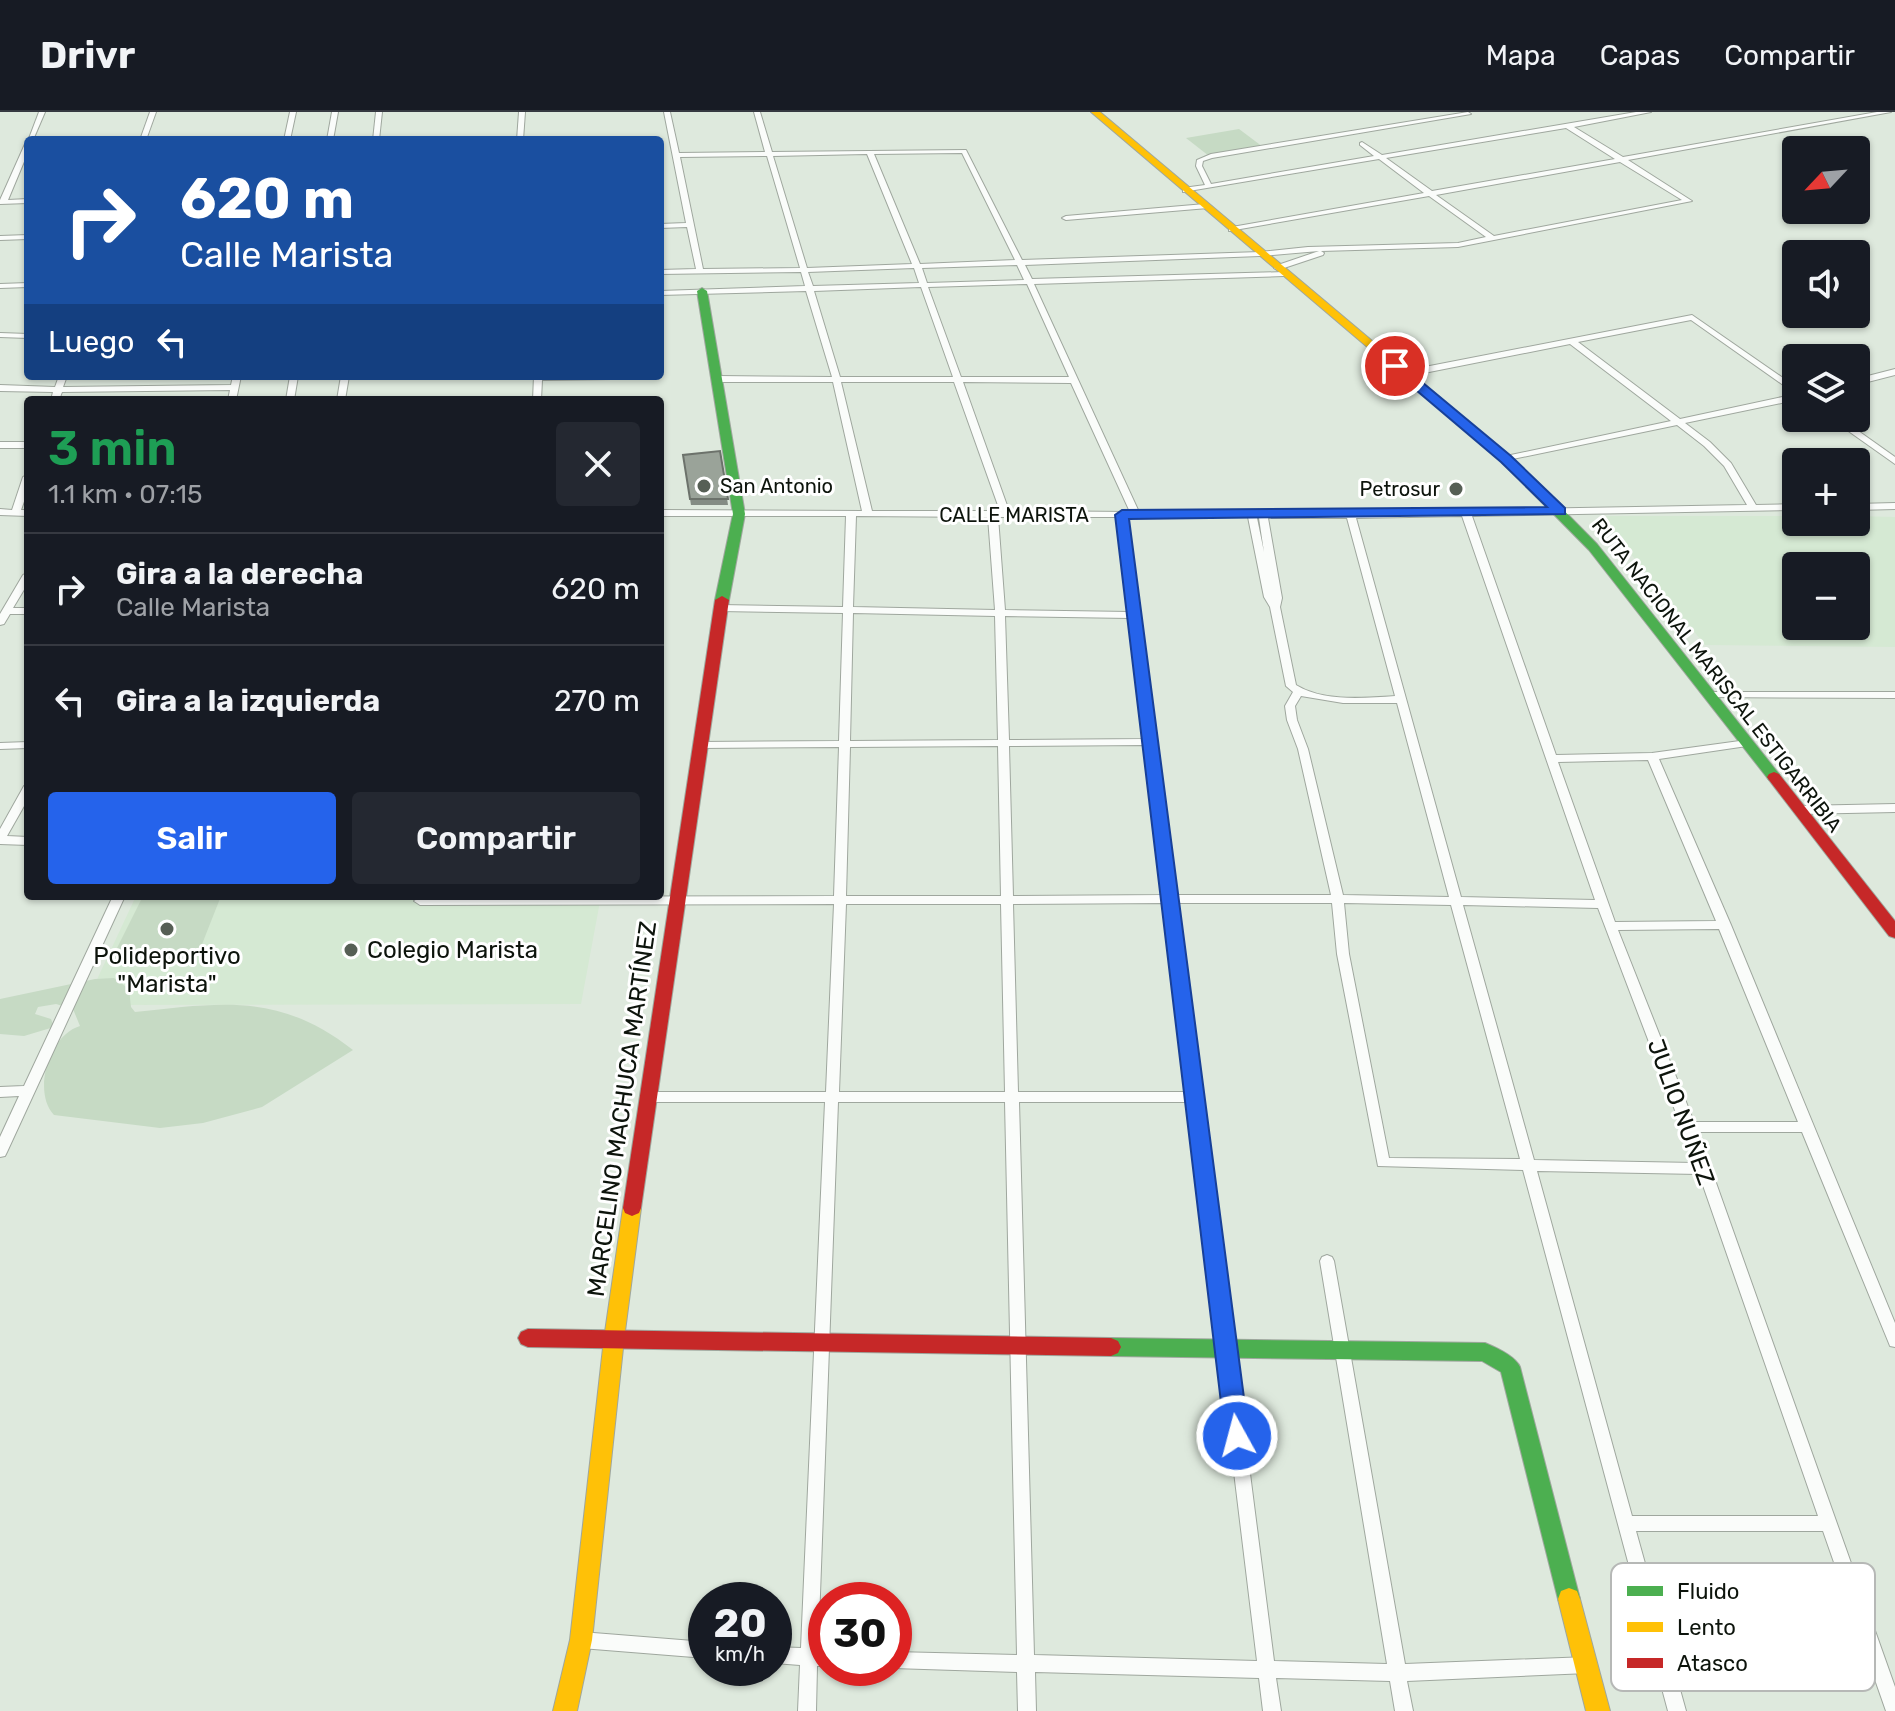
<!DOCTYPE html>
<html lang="es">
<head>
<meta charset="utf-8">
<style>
	:root { --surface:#171b24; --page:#242831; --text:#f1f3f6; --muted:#9ea1a6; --line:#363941; --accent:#2563eb }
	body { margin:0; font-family:Rubik,sans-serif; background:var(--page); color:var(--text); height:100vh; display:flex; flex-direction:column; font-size:30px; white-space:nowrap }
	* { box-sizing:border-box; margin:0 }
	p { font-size:26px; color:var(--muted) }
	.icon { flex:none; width:44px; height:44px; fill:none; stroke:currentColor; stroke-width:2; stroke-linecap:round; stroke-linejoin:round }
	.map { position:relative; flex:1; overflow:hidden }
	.details { position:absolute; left:24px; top:284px; width:640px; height:504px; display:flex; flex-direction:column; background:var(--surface); border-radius:8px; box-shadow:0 2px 6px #0004 }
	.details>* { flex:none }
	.guide { position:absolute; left:24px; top:24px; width:640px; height:244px; border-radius:8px; box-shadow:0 2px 6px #0004; background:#1a4fa0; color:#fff; overflow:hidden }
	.needle { width:52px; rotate:244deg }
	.fabs { position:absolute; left:1782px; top:24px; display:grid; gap:16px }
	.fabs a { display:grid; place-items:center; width:88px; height:88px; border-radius:8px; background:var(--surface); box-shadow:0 2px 6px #0004; font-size:40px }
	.speed { position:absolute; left:688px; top:1470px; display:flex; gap:16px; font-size:40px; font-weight:700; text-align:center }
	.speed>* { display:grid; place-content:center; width:104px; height:104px; border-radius:50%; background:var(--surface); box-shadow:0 2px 6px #0004; line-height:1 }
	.speed small { font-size:20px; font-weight:400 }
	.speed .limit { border:12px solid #d22; background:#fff; color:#111 }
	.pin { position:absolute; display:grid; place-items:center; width:68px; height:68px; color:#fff; margin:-34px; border:4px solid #fff; border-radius:50%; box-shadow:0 2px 8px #0007 }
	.me { position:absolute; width:88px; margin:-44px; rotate:353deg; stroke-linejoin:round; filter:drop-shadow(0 0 6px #0008) }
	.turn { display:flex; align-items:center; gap:28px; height:168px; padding:0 24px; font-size:36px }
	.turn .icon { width:104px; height:104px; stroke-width:2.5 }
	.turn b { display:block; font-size:56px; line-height:68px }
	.then { display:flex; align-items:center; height:76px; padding:0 24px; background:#0003; gap:16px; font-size:30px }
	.round { display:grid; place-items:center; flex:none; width:84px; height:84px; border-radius:8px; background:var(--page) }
	.overview { display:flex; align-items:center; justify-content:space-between; height:136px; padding:0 24px }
	h1 { font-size:48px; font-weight:600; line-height:60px; color:#1e9e55 }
	.action { display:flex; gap:16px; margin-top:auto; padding:16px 24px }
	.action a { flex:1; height:92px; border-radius:8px; background:var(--accent); color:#fff; font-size:32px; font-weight:600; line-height:92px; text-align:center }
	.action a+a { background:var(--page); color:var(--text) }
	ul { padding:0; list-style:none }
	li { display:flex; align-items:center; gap:24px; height:112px; padding:0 24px; border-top:2px solid var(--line) }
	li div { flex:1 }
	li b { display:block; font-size:30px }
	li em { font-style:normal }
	header { display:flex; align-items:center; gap:48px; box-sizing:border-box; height:112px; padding:0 40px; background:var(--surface); border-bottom:2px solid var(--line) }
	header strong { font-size:38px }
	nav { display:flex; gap:44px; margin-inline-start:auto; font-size:28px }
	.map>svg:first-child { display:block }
</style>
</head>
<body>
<header>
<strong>Drivr</strong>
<nav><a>Mapa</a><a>Capas</a><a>Compartir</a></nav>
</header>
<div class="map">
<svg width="1895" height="1599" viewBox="0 0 1895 1599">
	<rect width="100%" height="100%" fill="#dee9dd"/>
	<g fill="#d5e9d3" fill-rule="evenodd">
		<path d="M 1600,404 L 1796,404 L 1796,410 L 1856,410 L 1856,404 L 1895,405 L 1895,535 L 1705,533 ZM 1796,454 L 1856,454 L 1856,514 L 1796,514 Z"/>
		<polygon points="136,784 601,784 581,892 85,893"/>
	</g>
	<g fill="#c6dac4">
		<polygon points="1239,17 1263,35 1209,44 1186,26"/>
		<polygon points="143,784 221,784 195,850 110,850"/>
		<path d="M 114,866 L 129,877 L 131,895 L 135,900 C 221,891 279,880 353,938 L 262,995 L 203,1011 L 160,1016 L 54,1003 C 32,980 49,923 80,914 L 73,897 L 56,892 L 38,895 L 35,902 L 51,907 L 54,915 L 24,924 L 0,922 L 0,887 L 95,867 Z"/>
	</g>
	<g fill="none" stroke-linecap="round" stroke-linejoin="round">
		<defs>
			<g id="street">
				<polygon points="39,0 45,0 33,28 28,29"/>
				<polygon points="150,0 156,0 146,28 140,28"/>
				<polygon points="290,0 296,0 290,28 284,28"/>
				<polygon points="332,0 338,0 333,28 327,28"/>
				<polygon points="376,0 382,0 379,28 373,28"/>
				<polygon points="519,0 525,0 523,28 517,28"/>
				<path d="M 664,0 L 670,0 L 679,41 L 765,40 L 754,0 L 760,0 L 772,40 L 966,38 L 1022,148 L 1260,140 L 1308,135 L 1458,131 L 1486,125 L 1429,84 L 1229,119 L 1229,115 L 1232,115 L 1424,81 L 1379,47 L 1183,80 L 1183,76 L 1205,73 L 1196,54 L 1197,48 L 1211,42 L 1468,0 L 1471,2 L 1212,46 L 1203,49 L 1202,54 L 1211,72 L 1374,44 L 1360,33 L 1360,31 L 1362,30 L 1382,43 L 1636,0 L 1651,0 L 1574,15 L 1623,45 L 1877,0 L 1891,0 L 1628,48 L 1692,89 L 1458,135 L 1321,139 L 1324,141 L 1323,143 L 1278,158 L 1274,156 L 1275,154 L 1319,139 L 1260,144 L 1025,153 L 1032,167 L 1284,160 L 1288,162 L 1284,164 L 1034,172 L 1139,400 L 1351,400 L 1747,393 L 1724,354 L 1704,334 L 1677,313 L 1503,349 L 1503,345 L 1506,344 L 1671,309 L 1570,232 L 1404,265 L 1400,262 L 1404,259 L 1692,203 L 1796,275 L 1796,282 L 1691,208 L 1578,230 L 1680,307 L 1796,282 L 1796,288 L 1685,311 L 1710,330 L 1731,351 L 1756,393 L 1796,392 L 1796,398 L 1472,404 L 1556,643 L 1652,641 L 1747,628 L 1752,631 L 1747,634 L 1659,647 L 1731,813 L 1895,1211 L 1895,1235 L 1890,1234 L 1888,1229 L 1802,1020 L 1698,1020 L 1895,1575 L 1895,1599 L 1886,1599 L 1823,1419 L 1636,1419 L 1686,1599 L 1668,1599 L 1523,1058 L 1378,1054 L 1337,842 L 1332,791 L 1177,791 L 1274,1549 L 1387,1552 L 1320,1149 L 1322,1145 L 1327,1143 L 1332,1145 L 1334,1149 L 1405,1552 L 1588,1545 L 1594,1547 L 1597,1553 L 1594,1559 L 1588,1561 L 1407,1569 L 1413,1599 L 1395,1599 L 1390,1569 L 1276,1566 L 1281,1599 L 1263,1599 L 1259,1566 L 1035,1560 L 1036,1599 L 1018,1599 L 1017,1560 L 893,1556 L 894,1540 L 1017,1543 L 1005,990 L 838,990 L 818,1537 L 826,1538 L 826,1554 L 817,1554 L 816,1599 L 798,1599 L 800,1553 L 774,1551 L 774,1535 L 801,1536 L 825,990 L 649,990 L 644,989 L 642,985 L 644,981 L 649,980 L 826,980 L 834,792 L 420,793 L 414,789 L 420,785 L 834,784 L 839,635 L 700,636 L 695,633 L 700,630 L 839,629 L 843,501 L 720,499 L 715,496 L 720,493 L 843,495 L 846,404 L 660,404 L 660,398 L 862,399 L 833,270 L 718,270 L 714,267 L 718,264 L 832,265 L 806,179 L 660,183 L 660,179 L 805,174 L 801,160 L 660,162 L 660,158 L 696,157 L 687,115 L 660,116 L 660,112 L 686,111 ZM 1566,16 L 1615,47 L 1432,79 L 1386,46 ZM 962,41 L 1015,148 L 920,152 L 874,42 ZM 867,42 L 912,152 L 807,156 L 773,44 ZM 767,44 L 800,156 L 703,157 L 680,45 ZM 1620,50 L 1682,88 L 1494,124 L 1436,83 ZM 1017,153 L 1024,168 L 927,171 L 922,156 ZM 914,156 L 919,171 L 813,174 L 808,160 ZM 1027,172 L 1069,265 L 961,265 L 928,175 ZM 921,175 L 953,265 L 840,265 L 814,179 ZM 841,270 L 954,270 L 1000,399 L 872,399 ZM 963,270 L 1071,271 L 1130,400 L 1009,399 ZM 856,404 L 988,405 L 995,498 L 853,495 ZM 1462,404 L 1595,788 L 1461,785 L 1356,406 ZM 998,405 L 1118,405 L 1129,500 L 1005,498 ZM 1127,405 L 1248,405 L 1264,485 L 1270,495 L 1286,574 L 1293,580 L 1285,594 L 1287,608 L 1298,637 L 1331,783 L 1176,783 ZM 1257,406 L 1259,406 L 1264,440 ZM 1268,406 L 1347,406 L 1395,584 C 1364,586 1323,590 1296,573 L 1280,495 L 1282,486 ZM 853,501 L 995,504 L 998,628 L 850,629 ZM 1005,504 L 1130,506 L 1145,627 L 1009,628 ZM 1301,584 L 1343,591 L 1397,591 L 1449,785 L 1343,783 L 1308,637 L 1297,608 L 1295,594 ZM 1145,633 L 1164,783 L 1013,784 L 1009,634 ZM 998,634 L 1001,784 L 846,784 L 850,635 ZM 1648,648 L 1716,809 L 1615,810 L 1558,650 ZM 1165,791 L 1188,980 L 1018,980 L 1013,792 ZM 1344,791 L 1451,793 L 1520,1047 L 1389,1046 L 1349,842 ZM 846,792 L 1001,792 L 1005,980 L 839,980 ZM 1463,793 L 1598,796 L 1695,1051 L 1534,1048 ZM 1719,817 L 1798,1010 L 1694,1010 L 1618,818 ZM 1019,990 L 1189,990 L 1257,1549 L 1034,1543 ZM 1537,1059 L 1699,1062 L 1818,1404 L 1632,1404 Z"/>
				<polygon points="28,30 28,40 8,88 28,87 28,91 0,92 0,88 25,32"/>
				<polygon points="1205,92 1208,92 1208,96 1066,108 1062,106 1066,104"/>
				<polygon points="28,123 28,127 0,128 0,124"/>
				<polygon points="28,171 28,175 0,176 0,172"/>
				<polygon points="0,221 28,222 28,226 0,225"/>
				<polygon points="1895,257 1895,263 1856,273 1856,267"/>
				<polygon points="59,264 67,264 63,275 231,273 233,264 241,264 236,288 228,288 230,278 62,280 59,288 51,288 53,280 0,279 0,273 55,275"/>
				<polygon points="290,264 298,264 294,288 286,288"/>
				<polygon points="341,264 349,264 345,288 337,288"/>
				<polygon points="534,264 616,264 612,267 542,268 541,288 533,288"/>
				<polygon points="1830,306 1840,306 1895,345 1895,352"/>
				<rect x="0" y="330" width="28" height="6"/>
				<polygon points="28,362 28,378 21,398 28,398 28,404 0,403 0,397 12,398 23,365"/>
				<polygon points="1895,391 1895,397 1856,398 1856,392"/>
				<polygon points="28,460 28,471 13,496 28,496 28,502 10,502 4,512 0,513 0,502 23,463"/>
				<polygon points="1709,580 1895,580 1895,586 1705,585 1704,583 1705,581"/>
				<polygon points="28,630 28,636 0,637 0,631"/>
				<polygon points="28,673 28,687 7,724 28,725 28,733 0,732 0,717 24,674"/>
				<polygon points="1895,692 1895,700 1799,702 1793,698 1799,694"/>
				<polygon points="113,784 125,784 7,1040 5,1044 0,1045 0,1025 19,984 0,985 0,975 24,974"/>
				<polygon points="581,1520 706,1530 706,1546 581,1536 575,1534 573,1528 575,1522"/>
			</g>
			<g id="fast">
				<polygon points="702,176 707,179 745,402 729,488 722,492 715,488 733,402 697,179"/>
				<polygon points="1436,285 1510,344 1597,432 1779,662 1781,665 1779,668 1769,668 1589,438 1502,350 1432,290 1430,288"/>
				<path d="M 1111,1226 L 1485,1231 C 1497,1236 1515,1244 1520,1255 L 1580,1487 L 1577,1495 L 1569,1498 L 1561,1495 L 1558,1487 L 1501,1260 L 1482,1249 L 1111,1244 L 1104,1241 L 1101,1235 L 1104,1229 Z"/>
			</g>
			<g id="slow">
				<polygon points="1091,0 1100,0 1440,286 1440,290 1432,290"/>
				<polygon points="632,1088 639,1091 641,1096 624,1227 592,1528 577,1599 553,1599 570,1528 604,1227 623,1096 625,1091"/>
				<polygon points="1569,1476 1577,1479 1580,1487 1610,1599 1586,1599 1558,1487 1561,1479"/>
			</g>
			<g id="jam">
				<polygon points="722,484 729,488 641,1096 639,1101 632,1104 625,1101 623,1096 715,488"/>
				<polygon points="1774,660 1779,662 1895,809 1895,826 1889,824 1769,668 1767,665 1769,662"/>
				<polygon points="528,1217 1111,1226 1118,1229 1121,1235 1118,1241 1111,1244 528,1235 521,1232 518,1226 521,1220"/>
			</g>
		</defs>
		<use href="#street" stroke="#9fa79e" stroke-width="2"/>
		<use href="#fast" stroke="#9fa79e" stroke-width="2"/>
		<use href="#slow" stroke="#9fa79e" stroke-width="2"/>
		<use href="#jam" stroke="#9fa79e" stroke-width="2"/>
		<use href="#street" fill="#fafcfa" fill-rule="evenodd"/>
		<use href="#fast" fill="#4caf50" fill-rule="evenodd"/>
		<use href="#slow" fill="#ffc107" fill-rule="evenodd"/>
		<use href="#jam" fill="#c62828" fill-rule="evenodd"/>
	</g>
	<polygon fill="#848c84" points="720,339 728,393 691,393 683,343"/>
	<polygon fill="#9aa399" stroke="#6c726b" stroke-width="2" points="720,339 728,387 690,387 683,343"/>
	<polygon fill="#2563eb" stroke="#184099" stroke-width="2" points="1390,251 1399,251 1511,344 1565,396 1565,402 1129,407 1249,1324 1246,1331 1237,1334 1229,1331 1225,1324 1115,403 1122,398 1547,395 1501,350 1390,256"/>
	<g fill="#565f55" stroke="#fff" stroke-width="3">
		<circle cx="704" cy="374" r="8"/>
		<circle cx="1456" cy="377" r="8"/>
		<circle cx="167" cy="817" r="8"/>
		<circle cx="351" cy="838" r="8"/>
	</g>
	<g text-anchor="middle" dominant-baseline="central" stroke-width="6" stroke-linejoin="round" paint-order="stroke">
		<g font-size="20" fill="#0d140c" stroke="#fff" text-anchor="start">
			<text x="720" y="374">San Antonio</text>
			<text x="1440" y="377" text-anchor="end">Petrosur</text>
		</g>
		<g font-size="20" fill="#0d140c" stroke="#fff">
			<text x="1014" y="403">CALLE MARISTA</text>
			<text transform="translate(1717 563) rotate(52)">RUTA NACIONAL MARISCAL ESTIGARRIBIA</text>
		</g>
		<g font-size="24" fill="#0d140c" stroke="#fff" text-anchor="start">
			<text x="367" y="838">Colegio Marista</text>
			<text x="167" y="844" text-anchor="middle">Polideportivo<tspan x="167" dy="28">"Marista"</tspan></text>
		</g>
		<g font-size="24" fill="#0d140c" stroke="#fff">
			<text transform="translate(622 997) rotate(-82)">MARCELINO MACHUCA MARTÍNEZ</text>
			<text transform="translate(1681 1000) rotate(70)">JULIO NUÑEZ</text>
		</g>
	</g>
	<rect x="1611" y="1451" width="264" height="128" rx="12" fill="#fff" stroke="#b6b8b6" stroke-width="2"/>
	<rect x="1627" y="1474" width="36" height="10" fill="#4caf50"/>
	<rect x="1627" y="1510" width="36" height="10" fill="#ffc107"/>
	<rect x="1627" y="1546" width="36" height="10" fill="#c62828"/>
	<g font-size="22" fill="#0d140c">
		<text x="1677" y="1487">Fluido</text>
		<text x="1677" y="1523">Lento</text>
		<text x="1677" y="1559">Atasco</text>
	</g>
</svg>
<div class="fabs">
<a><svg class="needle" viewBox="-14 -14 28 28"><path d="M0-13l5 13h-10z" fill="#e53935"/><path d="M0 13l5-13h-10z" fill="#9ea1a6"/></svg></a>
<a><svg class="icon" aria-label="sound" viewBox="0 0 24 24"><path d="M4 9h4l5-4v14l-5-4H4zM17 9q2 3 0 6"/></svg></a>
<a><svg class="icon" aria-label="layers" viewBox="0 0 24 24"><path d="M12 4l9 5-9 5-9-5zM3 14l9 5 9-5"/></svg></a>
<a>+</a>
<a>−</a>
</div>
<div class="speed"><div>20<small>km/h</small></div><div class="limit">30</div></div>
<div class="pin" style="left:1395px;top:254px;background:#d93025"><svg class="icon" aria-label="arrive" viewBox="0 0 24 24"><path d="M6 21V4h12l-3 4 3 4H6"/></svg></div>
<svg class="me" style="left:1237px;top:1324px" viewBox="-20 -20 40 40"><circle r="17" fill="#2563eb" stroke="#fff" stroke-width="3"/><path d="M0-11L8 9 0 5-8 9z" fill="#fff"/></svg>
<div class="guide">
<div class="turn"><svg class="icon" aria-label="right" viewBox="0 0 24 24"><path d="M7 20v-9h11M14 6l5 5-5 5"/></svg><div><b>620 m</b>Calle Marista</div></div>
<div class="then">Luego<svg class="icon" aria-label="left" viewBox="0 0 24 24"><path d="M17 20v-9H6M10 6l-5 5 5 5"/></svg></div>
</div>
<section class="details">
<div class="overview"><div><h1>3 min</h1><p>1.1 km · 07:15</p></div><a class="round"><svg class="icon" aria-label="close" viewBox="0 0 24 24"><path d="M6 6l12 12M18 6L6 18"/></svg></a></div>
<ul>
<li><svg class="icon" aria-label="right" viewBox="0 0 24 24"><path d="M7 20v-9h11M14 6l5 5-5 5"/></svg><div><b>Gira a la derecha</b><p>Calle Marista</p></div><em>620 m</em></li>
<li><svg class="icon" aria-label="left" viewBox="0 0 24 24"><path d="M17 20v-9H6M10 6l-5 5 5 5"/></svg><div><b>Gira a la izquierda</b></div><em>270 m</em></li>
</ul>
<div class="action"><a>Salir</a><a>Compartir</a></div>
</section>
</div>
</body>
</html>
